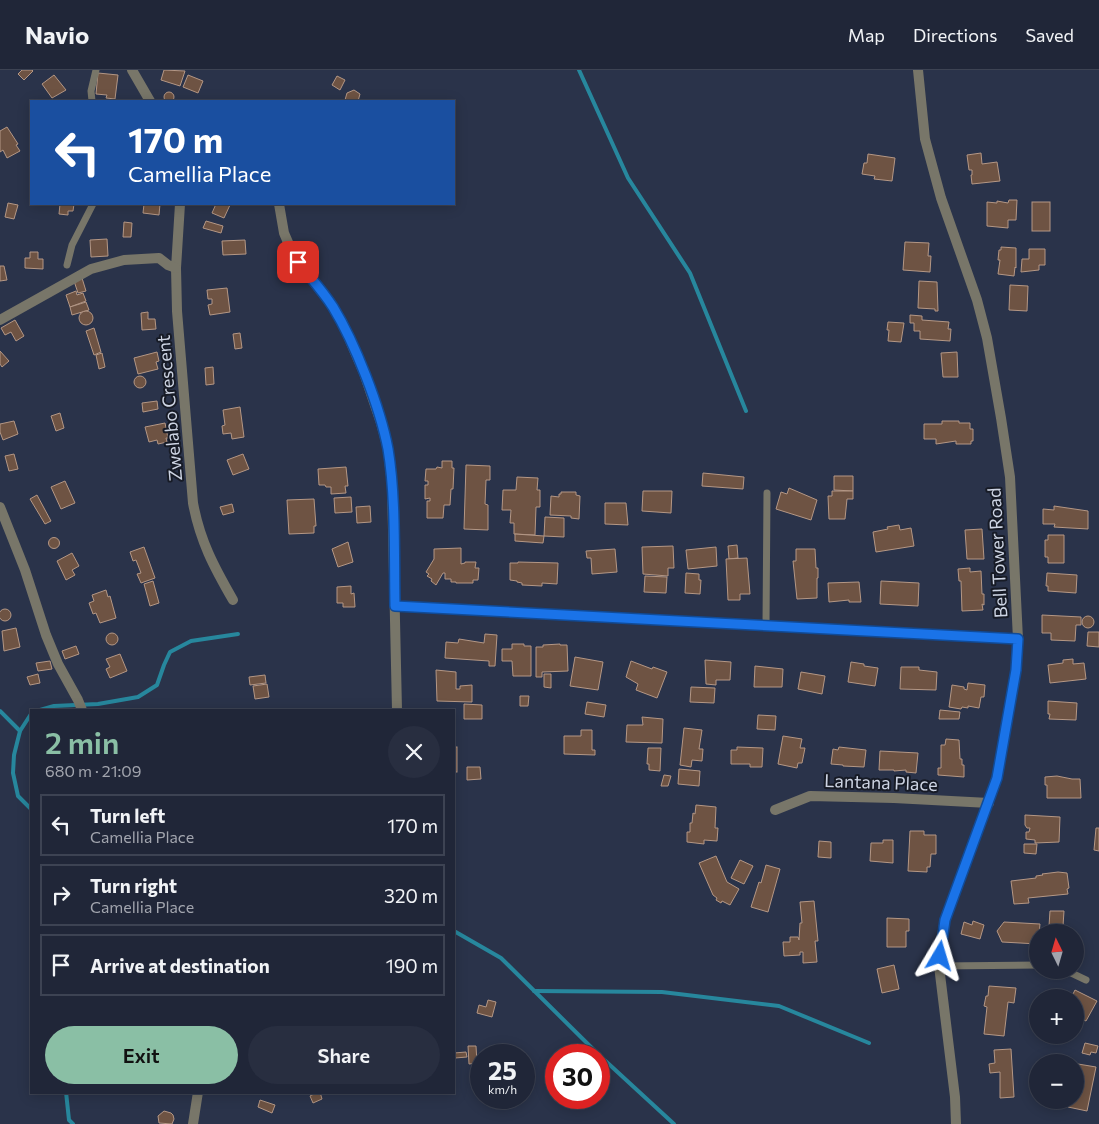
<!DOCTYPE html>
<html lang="en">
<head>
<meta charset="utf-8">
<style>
	:root { --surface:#202638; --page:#282e40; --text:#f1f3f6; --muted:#a2a5ae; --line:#3d4353; --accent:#8abfa5 }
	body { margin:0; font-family:Commissioner,sans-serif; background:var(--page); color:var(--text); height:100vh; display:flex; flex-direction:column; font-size:19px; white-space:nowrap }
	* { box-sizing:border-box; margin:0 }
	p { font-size:16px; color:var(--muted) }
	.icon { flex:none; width:28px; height:28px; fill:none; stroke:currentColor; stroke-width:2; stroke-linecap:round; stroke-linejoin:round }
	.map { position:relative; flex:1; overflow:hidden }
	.panel { position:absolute; left:30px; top:639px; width:425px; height:385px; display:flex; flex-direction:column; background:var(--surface); border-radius:0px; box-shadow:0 2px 12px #0003,0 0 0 1px var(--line) }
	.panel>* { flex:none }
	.top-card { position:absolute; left:30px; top:30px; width:425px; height:105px; border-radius:0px; box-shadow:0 2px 12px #0003,0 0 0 1px var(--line); background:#1a4fa0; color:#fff; overflow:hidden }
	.needle { width:32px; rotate:355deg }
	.controls { position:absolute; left:1029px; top:854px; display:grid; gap:10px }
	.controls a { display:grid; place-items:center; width:55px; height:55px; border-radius:50%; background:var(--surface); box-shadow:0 2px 12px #0003,0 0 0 1px var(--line); font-size:25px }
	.speed { position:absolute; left:470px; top:974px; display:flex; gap:10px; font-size:25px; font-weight:700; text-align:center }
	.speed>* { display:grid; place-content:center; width:65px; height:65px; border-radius:50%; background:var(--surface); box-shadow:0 2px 12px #0003,0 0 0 1px var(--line); line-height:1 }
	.speed small { font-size:12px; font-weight:400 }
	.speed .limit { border:8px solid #d22; background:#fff; color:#111 }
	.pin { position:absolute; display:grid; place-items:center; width:42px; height:42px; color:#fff; margin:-21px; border-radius:10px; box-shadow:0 2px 8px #0006 }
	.me { position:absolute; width:55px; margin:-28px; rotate:7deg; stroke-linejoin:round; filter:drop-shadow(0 0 4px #0008) }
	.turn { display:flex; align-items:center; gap:18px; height:105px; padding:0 15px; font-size:22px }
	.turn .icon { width:65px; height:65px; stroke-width:2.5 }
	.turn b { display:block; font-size:35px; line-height:42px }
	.round { display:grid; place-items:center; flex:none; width:52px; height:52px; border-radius:26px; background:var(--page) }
	.head { display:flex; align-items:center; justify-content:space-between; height:85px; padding:0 15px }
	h1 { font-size:30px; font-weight:600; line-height:38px; color:var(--accent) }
	.button { display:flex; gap:10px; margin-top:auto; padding:10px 15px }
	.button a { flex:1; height:58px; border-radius:30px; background:var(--accent); color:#111; font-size:20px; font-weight:600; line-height:58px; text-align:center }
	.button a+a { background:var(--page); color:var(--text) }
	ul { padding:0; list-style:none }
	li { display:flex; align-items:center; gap:15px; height:62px; margin:0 10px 8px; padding:0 5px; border:2px solid var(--line); border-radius:0px }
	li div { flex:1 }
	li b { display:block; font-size:19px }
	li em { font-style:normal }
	header { display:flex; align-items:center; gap:30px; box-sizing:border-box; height:70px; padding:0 25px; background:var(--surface); border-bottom:1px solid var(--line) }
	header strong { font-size:24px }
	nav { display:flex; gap:28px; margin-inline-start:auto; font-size:18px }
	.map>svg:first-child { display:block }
</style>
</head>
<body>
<header>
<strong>Navio</strong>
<nav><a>Map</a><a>Directions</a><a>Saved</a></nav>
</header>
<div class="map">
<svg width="1099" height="1054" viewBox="0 0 1099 1054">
	<rect width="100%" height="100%" fill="#2a334a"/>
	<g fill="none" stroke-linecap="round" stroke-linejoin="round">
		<g stroke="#27879d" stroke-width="4">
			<polyline points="579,0 628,108 690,203 746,341"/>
			<polyline points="40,640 54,636 98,634 138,627 157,615 164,595 170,582 191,571 238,564"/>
			<polyline points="0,641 20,661 14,685 13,703 18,726 31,739"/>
			<polyline points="20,661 31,644"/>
			<polyline points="454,861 501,888 599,985"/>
			<polyline points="534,921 662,922 779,936 869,973"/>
			<polyline points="599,985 674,1054"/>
			<polyline points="66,1022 69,1050 73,1054"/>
		</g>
	</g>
	<g fill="#6e5343" stroke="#b49785">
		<polygon points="22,0 32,0 33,1 24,10 18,4"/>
		<polygon points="164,0 185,1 180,16 161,10"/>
		<polygon points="98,3 118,5 115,29 106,28 107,25 96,24"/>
		<polygon points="54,5 66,20 52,28 42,14"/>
		<polygon points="188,5 203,11 198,23 183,17"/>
		<polygon points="337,6 345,10 340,20 332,15"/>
		<polygon points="354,20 360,24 358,31 345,30 347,23"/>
		<circle cx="169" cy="27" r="5"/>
		<polygon points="7,57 18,74 16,75 20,81 7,88 3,80 0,82 0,61"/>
		<polygon points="981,83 982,94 997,92 1000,111 972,114 971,105 972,105 972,100 969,100 967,85"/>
		<polygon points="868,84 895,88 892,111 874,109 875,106 862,104 864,93 867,93"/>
		<polygon points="1009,130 1017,130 1016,150 1008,150 1008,158 987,156 987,132 997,133 997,131 1008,133"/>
		<rect x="1032" y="132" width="18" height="29"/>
		<polygon points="8,133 18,135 14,149 5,147"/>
		<polygon points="60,134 74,134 73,141 68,141 68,145 59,144"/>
		<polygon points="144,134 160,134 159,145 143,143"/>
		<polygon points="216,134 230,135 224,148 212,143"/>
		<polygon points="206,151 223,156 221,163 203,158"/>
		<polygon points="124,152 132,153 131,167 123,167"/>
		<polygon points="107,169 108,186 91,187 90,170"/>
		<polygon points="245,170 246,184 223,185 222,171"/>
		<polygon points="905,172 929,173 928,186 931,186 930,202 903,200"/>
		<polygon points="1001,177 1016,178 1016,198 1015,197 1014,206 998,204 1000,190 998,190 999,180 1001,180"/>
		<polygon points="1029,179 1045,179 1045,195 1039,195 1039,200 1021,202 1022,189 1029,189"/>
		<polygon points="30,182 38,182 38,189 43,189 43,199 25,198 25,188 30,188"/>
		<polygon points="0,196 4,196 7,210 0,211"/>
		<polygon points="82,208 86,221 78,223 74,211"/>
		<polygon points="919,211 937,212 938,241 935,241 935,239 918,238"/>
		<polygon points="1010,215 1028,216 1027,241 1009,240"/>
		<polygon points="227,218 230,242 210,245 208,235 212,234 212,229 208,229 207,220"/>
		<polygon points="76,221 77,225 83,223 86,231 70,237 66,225"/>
		<polygon points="86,232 89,240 72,245 70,237"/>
		<circle cx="86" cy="248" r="7"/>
		<polygon points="148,242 148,249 155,249 156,259 142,260 141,243"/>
		<polygon points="910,245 922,246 922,250 949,252 948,259 951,259 950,271 920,269 920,261 914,261 914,253 910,253"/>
		<polygon points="15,250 24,266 16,271 11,262 5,265 1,258"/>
		<polygon points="888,252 904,253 901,272 888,271 889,260 887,260"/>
		<polygon points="94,258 101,282 94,285 86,261"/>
		<polygon points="240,263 242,278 235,279 233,264"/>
		<polygon points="0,281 9,291 2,297 0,294"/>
		<polygon points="157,282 159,291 156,292 158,299 138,304 134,288"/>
		<polygon points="957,282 958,307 943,307 941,283"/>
		<polygon points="102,283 105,297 99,299 96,285"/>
		<polygon points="213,297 214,314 206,315 205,298"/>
		<circle cx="140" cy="312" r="6"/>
		<polygon points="157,331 158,339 143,342 142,333"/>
		<polygon points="240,337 244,367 232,369 231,363 223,364 222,356 225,355 223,340"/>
		<polygon points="60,343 64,358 56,361 51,346"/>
		<polygon points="14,351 18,364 3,370 0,362 0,354"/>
		<polygon points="942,351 959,351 959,353 970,353 970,359 973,359 973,371 971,371 971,374 956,374 956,371 936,374 936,369 924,369 924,354 942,354"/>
		<polygon points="165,353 168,368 166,368 167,372 158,374 157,370 149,372 145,357"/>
		<polygon points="14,384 18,399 9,401 5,386"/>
		<polygon points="243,384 249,399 233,405 227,390"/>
		<polygon points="442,391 452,391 452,398 454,398 453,419 451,419 450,435 444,435 443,448 427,448 427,431 430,431 430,428 425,429 425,415 428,415 428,411 425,411 426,399 436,399 437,397 442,398"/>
		<polygon points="466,395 490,396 490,410 486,410 485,434 488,435 488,460 464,459"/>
		<polygon points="346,397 348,416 345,416 346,423 331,424 331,417 326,417 325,415 319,415 318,399"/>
		<polygon points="703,403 744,407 743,419 702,416"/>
		<polygon points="834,406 853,406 853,421 834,420"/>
		<polygon points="517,407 538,408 537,420 540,420 540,437 536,437 535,465 514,464 514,453 510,453 511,440 502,440 503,420 516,420"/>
		<polygon points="65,411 75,433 61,439 51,417"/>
		<polygon points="789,418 817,430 811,450 776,439 781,422 787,424"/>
		<polygon points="643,421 672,421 671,443 642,441"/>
		<polygon points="832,421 853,421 853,429 847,429 845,449 829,449 828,426 832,426"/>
		<polygon points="561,422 576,422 576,425 580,426 579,449 571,448 571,446 550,445 551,426 559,427 559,424 561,424"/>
		<polygon points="37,425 51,451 45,454 30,429"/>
		<polygon points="351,427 352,442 335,443 334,428"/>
		<polygon points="314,429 316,456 314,456 314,463 289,464 287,430"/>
		<polygon points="605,433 626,433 628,455 605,454"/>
		<polygon points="232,434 234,442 223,445 220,437"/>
		<polygon points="370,436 371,452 357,453 356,437"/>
		<polygon points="1054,436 1088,441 1088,459 1054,457 1055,454 1043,454 1043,439 1054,440"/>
		<polygon points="545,447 564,448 564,467 544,466"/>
		<polygon points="899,455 900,460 911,458 914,476 876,482 873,462 888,459 887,457"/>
		<polygon points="982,459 984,489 967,489 965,460"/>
		<polygon points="515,464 544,466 543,473 515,471"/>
		<polygon points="1048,465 1064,465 1064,493 1048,493 1048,487 1045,487 1045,470 1048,470"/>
		<circle cx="54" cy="473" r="5.5"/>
		<polygon points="348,472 353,492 338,497 332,479"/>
		<polygon points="737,475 738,488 729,489 728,476"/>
		<polygon points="673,476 674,498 668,498 668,506 643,504 642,477"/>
		<polygon points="144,477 155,508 141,513 137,504 141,503 136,490 133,491 130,482"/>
		<polygon points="716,477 717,496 688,499 686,480"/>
		<polygon points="461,478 461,494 465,493 465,492 476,492 475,498 479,498 478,510 473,510 473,513 456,513 456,512 451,512 451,509 445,509 445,503 443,503 436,515 431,511 432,509 427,506 429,504 426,502 434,489 434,479"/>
		<polygon points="615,479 617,502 592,504 591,488 587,488 586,481"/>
		<polygon points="796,479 815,479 816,498 818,498 818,508 817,508 817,528 797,529 793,491 796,491"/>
		<polygon points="72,483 79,496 72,500 75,505 66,510 57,491"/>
		<polygon points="747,488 750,524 740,524 740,530 728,530 726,489"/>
		<polygon points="518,492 558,493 557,514 542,513 542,516 522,515 522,513 517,512 517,511 510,510 510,493 518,493"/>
		<polygon points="970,498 970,502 981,501 982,524 984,524 984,535 982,534 983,540 962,541 961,511 959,511 958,499"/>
		<polygon points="686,503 699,504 699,510 701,510 700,524 685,523"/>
		<polygon points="1047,503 1077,505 1076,523 1048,521 1048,516 1046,516"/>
		<polygon points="645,506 667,507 666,523 644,522"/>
		<polygon points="153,511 159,533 150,536 144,514"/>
		<polygon points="881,511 919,513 918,536 880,534"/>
		<polygon points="859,512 861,532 849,532 849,530 829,532 828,513"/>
		<polygon points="351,516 351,524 354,523 355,537 343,537 343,533 337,533 337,517"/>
		<polygon points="106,520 108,527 110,526 116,548 100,553 96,543 93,544 89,533 94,531 92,525"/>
		<circle cx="5" cy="545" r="6"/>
		<polygon points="1042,545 1081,547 1081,555 1076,555 1075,571 1051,570 1051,563 1042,563"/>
		<circle cx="1088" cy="552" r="6"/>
		<polygon points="16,558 20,577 4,581 2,561"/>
		<polygon points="1088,562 1099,562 1099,577 1087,576"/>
		<circle cx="112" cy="569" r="6"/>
		<polygon points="485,564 497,565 495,596 489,596 489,591 445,588 446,572 458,573 459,569 484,573"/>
		<polygon points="512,574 524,574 524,576 531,576 531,606 513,606 512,591 502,591 502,579 512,579"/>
		<polygon points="560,574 560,575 567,575 568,601 542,602 542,607 536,607 536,577 543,577 543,575"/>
		<polygon points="76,576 79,584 65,589 62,581"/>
		<polygon points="120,584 127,601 110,608 106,599 110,597 106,589"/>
		<polygon points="575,587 603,592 598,620 570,616"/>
		<polygon points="1073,589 1073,594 1084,593 1086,609 1050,613 1048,595 1063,593 1063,590"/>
		<polygon points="705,590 731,592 730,610 716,610 716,615 706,614"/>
		<polygon points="50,591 52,599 38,601 36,593"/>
		<polygon points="631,591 652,599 653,597 667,602 657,628 636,620 638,614 626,607"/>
		<polygon points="851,592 864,594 864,596 878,598 875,616 848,612"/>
		<polygon points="755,596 783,599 782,617 754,617"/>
		<polygon points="901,597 919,597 919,600 937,602 936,620 900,619"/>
		<polygon points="436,600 456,602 456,619 460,619 460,616 472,615 472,632 437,631"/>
		<polygon points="801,602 825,606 822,624 798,619"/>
		<polygon points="38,604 40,613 30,615 27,607"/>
		<polygon points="544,604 551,604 551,618 544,617"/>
		<polygon points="265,605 266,613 250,615 249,607"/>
		<polygon points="968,613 985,615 984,627 981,627 979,638 968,636 968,638 962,637 961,639 949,637 952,615 964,617 964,619 967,620"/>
		<polygon points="267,614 269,627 255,629 253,616"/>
		<polygon points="691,617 715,618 714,633 690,632"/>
		<polygon points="520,626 529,626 528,636 520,636"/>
		<polygon points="1048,631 1077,633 1076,650 1049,649 1050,644 1048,644"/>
		<polygon points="587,632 606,635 604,647 585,644"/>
		<polygon points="464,634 482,635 482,649 464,649"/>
		<polygon points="940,640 960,642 959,649 939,649"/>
		<polygon points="758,645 776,646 775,660 757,659"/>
		<polygon points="642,647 663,649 662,673 626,672 627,655 643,655"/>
		<polygon points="684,658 702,660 699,679 703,679 702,691 692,690 691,697 680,695"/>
		<polygon points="581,660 592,660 592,680 595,680 595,685 564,684 564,666 581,666"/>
		<polygon points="783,666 802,669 800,678 805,678 802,693 798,693 797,698 778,694"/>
		<polygon points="946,669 959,670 960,689 962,689 962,695 964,695 964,707 938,705 938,698 941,698 941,675 945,675"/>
		<rect x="454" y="677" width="3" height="25"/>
		<polygon points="737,677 763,678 762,697 750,697 750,694 731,694 731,680 737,680"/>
		<polygon points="839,677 866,680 864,697 843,696 843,695 831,694 833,679 838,680"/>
		<polygon points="648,678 661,678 660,701 649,700 649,694 647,694"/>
		<polygon points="880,681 918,683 916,703 906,702 906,700 894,701 894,700 879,700"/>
		<polygon points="467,697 480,697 481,709 467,710"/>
		<polygon points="679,699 700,701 699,716 678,714"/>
		<polygon points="664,705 671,706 668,716 661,716"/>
		<polygon points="1057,706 1072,709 1080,709 1081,728 1047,728 1047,715 1045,715 1045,707"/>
		<polygon points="696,735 716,737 715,758 718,758 717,771 704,770 704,774 687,772 687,762 690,762 690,753 692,753 693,743 695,744"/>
		<polygon points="1025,745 1060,747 1059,772 1035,773 1035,770 1026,769 1026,762 1029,762 1030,758 1027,758 1025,755"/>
		<polygon points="1096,758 1099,758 1099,781 1094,780"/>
		<polygon points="910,761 924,761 924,765 936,765 936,784 931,784 930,797 927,797 927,802 908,801"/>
		<polygon points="883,770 893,770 893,793 870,791 871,773 883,773"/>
		<polygon points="819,771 831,772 831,788 818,787"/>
		<polygon points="1024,774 1037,774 1036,784 1024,783"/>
		<polygon points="716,786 727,812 739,819 730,835 722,831 721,833 716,830 717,828 713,825 699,793"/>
		<polygon points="740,790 753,796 744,814 731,808"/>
		<polygon points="766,795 780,799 768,842 751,837 759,812 761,813"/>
		<polygon points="1058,802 1067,803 1069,818 1067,819 1068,824 1028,828 1029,833 1014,834 1011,811 1036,808 1036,806 1043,805 1042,804"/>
		<polygon points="814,831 818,871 815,871 817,892 803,893 803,882 800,882 800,885 784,886 783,872 790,872 790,867 798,867 799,870 800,853 802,853 800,832"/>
		<polygon points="1050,841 1064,841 1063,856 1049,856"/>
		<polygon points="887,848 909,849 909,861 906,861 906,877 887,877"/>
		<polygon points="973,851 984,855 980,869 961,864 964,852 972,855"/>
		<polygon points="1004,852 1040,854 1038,874 1002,872 997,861"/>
		<polygon points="894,895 899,919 882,923 877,899"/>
		<polygon points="989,916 1016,918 1014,933 1008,932 1004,966 984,964 987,937 984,936 986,926 988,926"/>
		<polygon points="1075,920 1097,931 1086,951 1075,946 1075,928 1068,928 1070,923 1073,924"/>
		<polygon points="488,930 496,932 492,947 477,943 479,935 486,937"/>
		<polygon points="1085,973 1098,976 1096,983 1091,982 1090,985 1082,983"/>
		<polygon points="468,976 476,976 477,993 469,994"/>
		<polygon points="1011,979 1014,1027 1000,1028 1000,1002 990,1003 989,994 995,993 994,980"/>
		<polygon points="466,982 467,987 455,988 454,983"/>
		<polygon points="1078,994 1096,997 1087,1041 1068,1037 1069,1030 1075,1030 1075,1001 1077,1001"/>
		<polygon points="318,1022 320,1022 322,1029 313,1033 310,1026"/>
		<polygon points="260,1030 275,1035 272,1043 258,1037"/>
		<polygon points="164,1041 171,1043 173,1045 174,1049 172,1054 159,1053 158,1046"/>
	</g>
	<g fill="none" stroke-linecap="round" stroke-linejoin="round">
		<g stroke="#787669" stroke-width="7">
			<polyline points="92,31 91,21 96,0"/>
			<polyline points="67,195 72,175 93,134"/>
			<polyline points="766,555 767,423"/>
			<polyline points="939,896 1038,895"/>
			<polyline points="1065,900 1086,910"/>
		</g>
		<g stroke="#787669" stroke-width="10">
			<polyline points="132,0 150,31"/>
			<polyline points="918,0 925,69 941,128 977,230 987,268 1001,348 1010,407 1018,569 1016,600 997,708 945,850 940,876 939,896 955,1027 956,1054"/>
			<path d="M 180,134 L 176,198 L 177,241 L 193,433 C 200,471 214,497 233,530"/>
			<polyline points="279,134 284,163 290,177 297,191 331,234 342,252 364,303 381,353 388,379 392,415 397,640"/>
			<polyline points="0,250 91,199 124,190 159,188 168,195 176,198"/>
			<polyline points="0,437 25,500 46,565 58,594 78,630 82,640"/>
			<polyline points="395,536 1018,569"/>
			<polyline points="775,740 810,726 894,728 989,733"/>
			<polyline points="193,1054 198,1022"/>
		</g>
	</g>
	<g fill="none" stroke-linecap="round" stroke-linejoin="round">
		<defs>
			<path id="route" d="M 298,192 C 309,206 323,221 333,237 C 355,273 380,337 388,379 C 396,427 394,486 395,536 L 1018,569 L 1016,600 L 997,708 L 945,850 L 940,886"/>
		</defs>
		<use href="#route" stroke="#114b97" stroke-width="12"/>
		<use href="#route" stroke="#1a73e8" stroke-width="9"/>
	</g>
	<g text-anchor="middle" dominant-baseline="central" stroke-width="4" stroke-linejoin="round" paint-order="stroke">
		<g font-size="18" fill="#cdd4e3" stroke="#171b26">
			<text transform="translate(169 338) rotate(-95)">Zwelabo Crescent</text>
			<text transform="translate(997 483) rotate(-93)">Bell Tower Road</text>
			<text transform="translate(881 712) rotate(2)">Lantana Place</text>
		</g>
	</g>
</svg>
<div class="controls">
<a><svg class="needle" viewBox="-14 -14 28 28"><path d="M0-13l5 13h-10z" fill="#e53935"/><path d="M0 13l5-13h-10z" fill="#a2a5ae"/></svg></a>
<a>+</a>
<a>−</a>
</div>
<div class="speed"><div>25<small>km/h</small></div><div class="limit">30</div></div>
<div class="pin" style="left:298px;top:192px;background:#d93025"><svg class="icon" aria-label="arrive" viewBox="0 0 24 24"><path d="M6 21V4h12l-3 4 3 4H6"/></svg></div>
<svg class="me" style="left:940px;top:886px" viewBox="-20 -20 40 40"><path d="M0-17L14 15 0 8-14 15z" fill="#1a73e8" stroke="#fff" stroke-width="4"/></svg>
<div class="top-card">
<div class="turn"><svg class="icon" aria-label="left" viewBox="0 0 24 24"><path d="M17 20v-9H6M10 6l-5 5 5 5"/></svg><div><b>170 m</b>Camellia Place</div></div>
</div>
<section class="panel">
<div class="head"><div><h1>2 min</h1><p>680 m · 21:09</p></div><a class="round"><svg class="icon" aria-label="close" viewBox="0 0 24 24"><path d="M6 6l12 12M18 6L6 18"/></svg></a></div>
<ul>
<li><svg class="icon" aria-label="left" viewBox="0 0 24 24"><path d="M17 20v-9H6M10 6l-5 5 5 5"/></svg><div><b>Turn left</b><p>Camellia Place</p></div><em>170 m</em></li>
<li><svg class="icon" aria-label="right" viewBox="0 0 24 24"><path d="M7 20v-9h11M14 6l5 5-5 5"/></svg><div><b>Turn right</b><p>Camellia Place</p></div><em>320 m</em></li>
<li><svg class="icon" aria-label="arrive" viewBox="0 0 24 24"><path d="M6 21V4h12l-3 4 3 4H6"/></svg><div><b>Arrive at destination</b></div><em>190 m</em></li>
</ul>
<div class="button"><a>Exit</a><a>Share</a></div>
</section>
</div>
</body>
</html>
